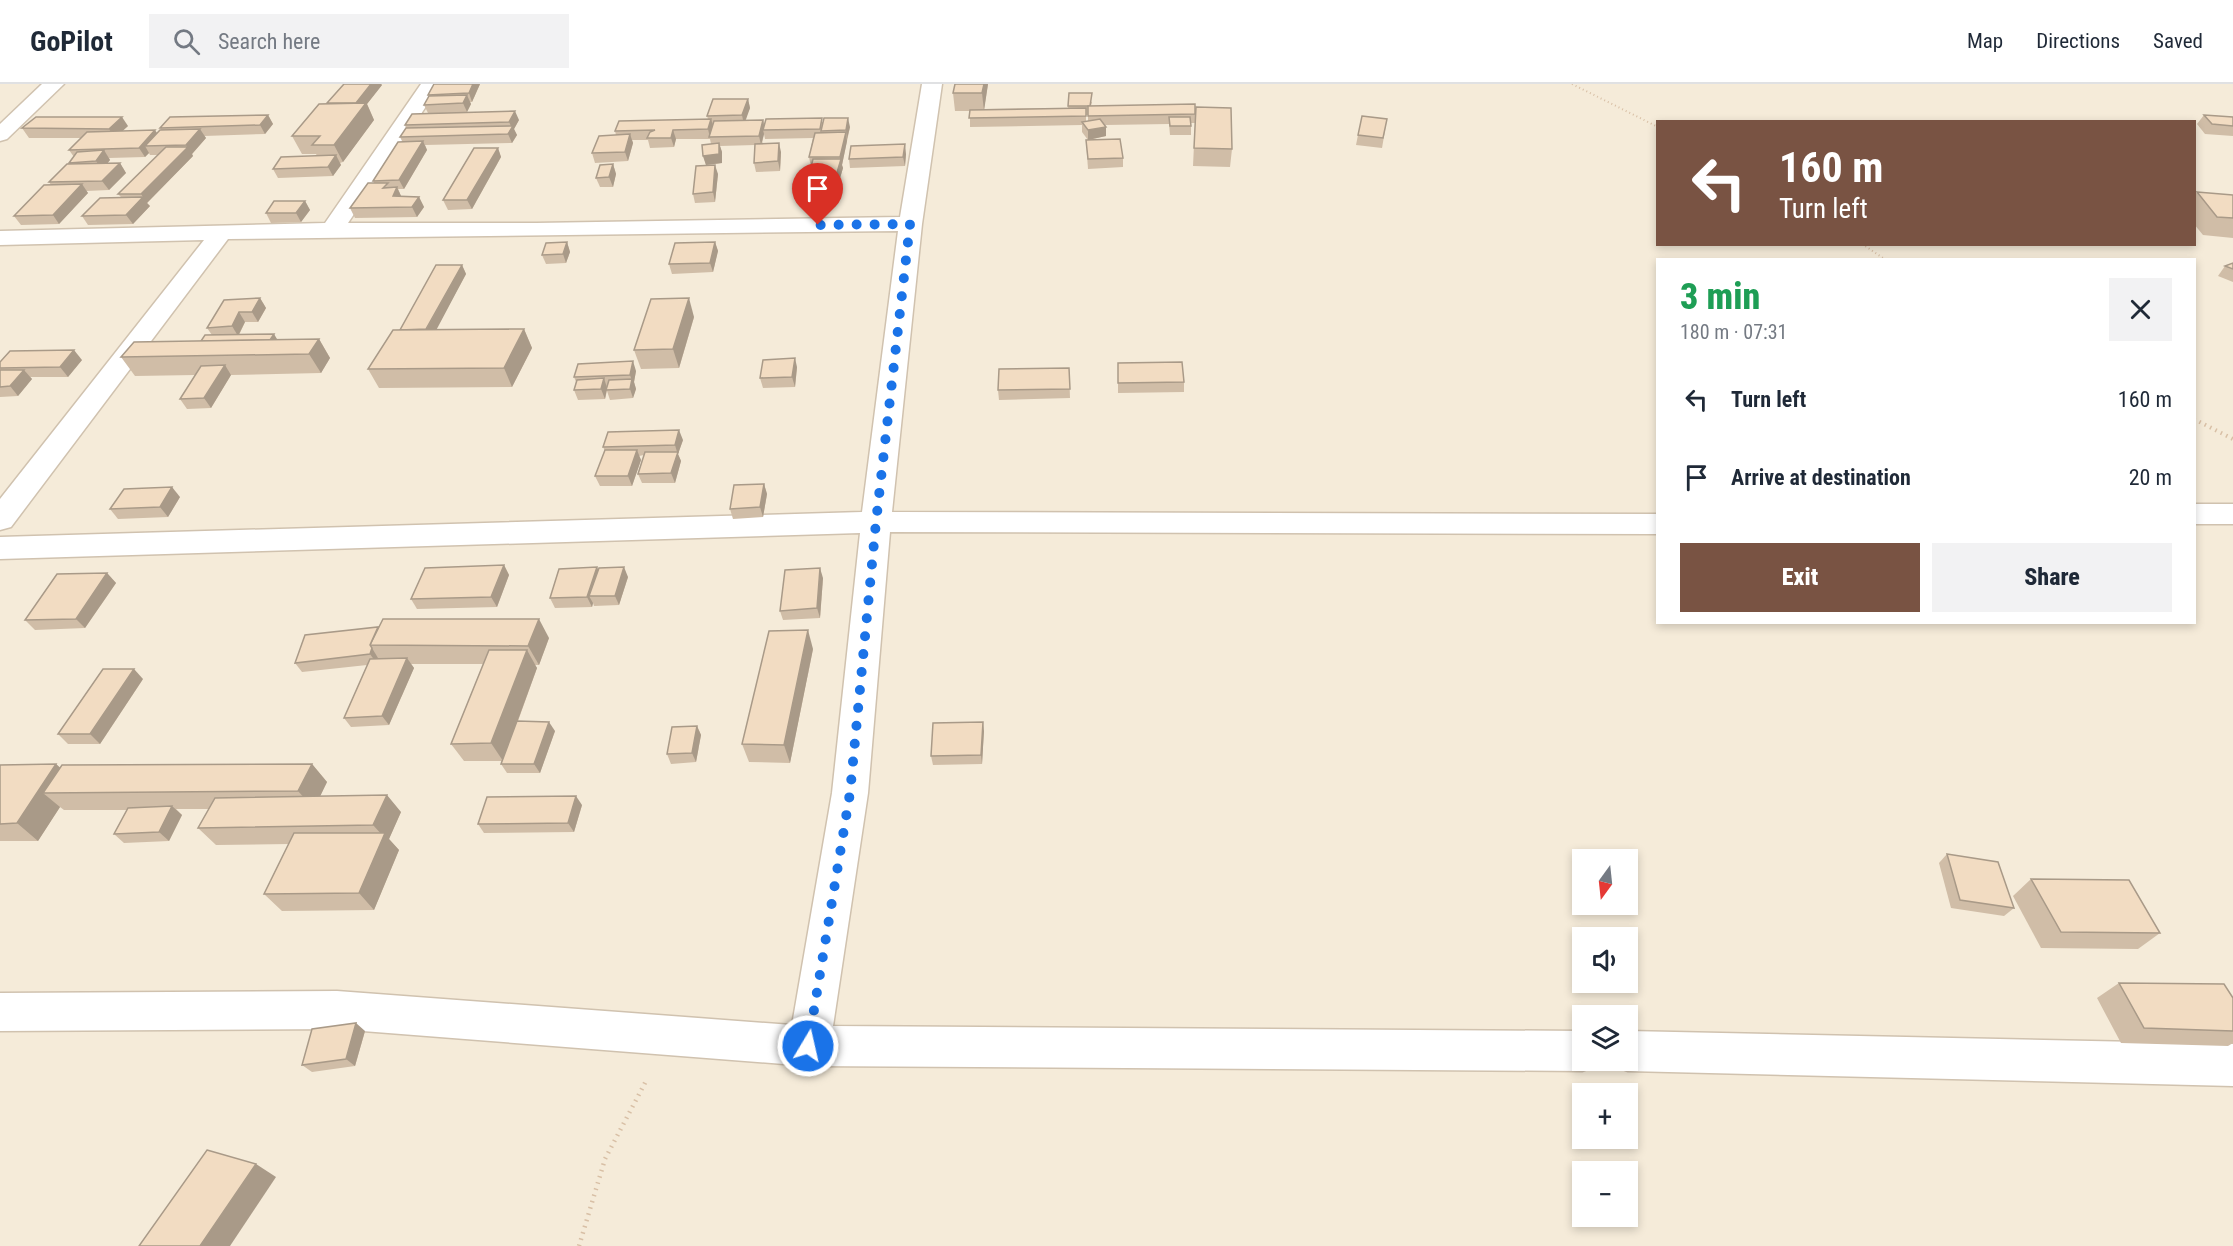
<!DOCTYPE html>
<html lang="en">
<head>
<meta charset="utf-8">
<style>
	:root { --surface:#fff; --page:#f2f2f3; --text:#1f2937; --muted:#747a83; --line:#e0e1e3; --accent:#795343 }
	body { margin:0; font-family:"Roboto Condensed",sans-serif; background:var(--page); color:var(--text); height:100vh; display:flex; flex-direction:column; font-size:22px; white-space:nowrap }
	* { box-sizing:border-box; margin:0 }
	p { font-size:20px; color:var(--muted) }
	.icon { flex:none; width:33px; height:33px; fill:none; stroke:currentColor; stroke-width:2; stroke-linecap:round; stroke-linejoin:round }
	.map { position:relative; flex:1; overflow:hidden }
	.side { position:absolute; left:1656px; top:174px; width:540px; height:366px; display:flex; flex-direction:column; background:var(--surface); border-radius:0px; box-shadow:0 3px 9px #0003 }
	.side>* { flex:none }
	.top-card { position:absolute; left:1656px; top:36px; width:540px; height:126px; border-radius:0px; box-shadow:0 3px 9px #0003; background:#795343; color:#fff; overflow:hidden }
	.needle { width:39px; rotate:195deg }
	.tools { position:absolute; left:1572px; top:765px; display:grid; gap:12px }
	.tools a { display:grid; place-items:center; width:66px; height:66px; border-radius:0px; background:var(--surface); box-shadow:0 3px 9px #0003; font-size:30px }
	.pin { position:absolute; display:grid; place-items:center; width:51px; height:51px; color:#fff; margin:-62px -26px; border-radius:50% 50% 50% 0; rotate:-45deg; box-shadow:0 0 6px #0007 }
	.pin .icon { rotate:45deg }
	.me { position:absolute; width:66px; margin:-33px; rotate:9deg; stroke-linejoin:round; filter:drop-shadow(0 0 4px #0008) }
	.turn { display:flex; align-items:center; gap:21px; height:126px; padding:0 24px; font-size:27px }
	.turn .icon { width:78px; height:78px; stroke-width:2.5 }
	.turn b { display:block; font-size:42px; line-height:51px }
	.round { display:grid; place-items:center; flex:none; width:63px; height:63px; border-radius:0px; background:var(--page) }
	.summary { display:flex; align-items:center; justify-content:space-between; height:102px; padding:0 24px }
	h1 { font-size:36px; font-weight:800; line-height:45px; color:#1e9e55 }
	.button { display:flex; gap:12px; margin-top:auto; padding:12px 24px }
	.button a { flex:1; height:69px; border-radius:0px; background:var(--accent); color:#fff; font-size:24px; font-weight:800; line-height:69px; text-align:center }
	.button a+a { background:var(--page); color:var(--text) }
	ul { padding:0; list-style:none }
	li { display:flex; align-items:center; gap:18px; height:78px; padding:0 24px }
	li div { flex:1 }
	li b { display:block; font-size:22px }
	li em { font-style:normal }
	header { display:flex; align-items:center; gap:36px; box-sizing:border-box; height:84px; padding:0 30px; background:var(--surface); border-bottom:2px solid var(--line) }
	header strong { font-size:28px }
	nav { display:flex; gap:33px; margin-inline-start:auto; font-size:21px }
	.search { width:420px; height:54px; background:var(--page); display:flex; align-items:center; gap:15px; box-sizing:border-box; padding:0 21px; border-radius:0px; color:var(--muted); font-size:22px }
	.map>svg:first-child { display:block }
</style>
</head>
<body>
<header>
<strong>GoPilot</strong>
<div class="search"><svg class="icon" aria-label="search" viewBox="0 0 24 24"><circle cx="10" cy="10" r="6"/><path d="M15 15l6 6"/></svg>Search here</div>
<nav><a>Map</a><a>Directions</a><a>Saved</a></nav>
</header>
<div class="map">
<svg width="2233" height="1162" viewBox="0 0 2233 1162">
	<rect width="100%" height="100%" fill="#fdf8eb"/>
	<path fill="#f5ebd9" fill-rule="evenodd" d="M 0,0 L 2233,0 L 2233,1162 L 0,1162 ZM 1658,38 L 2194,38 L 2194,160 L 1658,160 ZM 1658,176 L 2194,176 L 2194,538 L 1658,538 ZM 1582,776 L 1628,776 L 1628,820 L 1582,820 ZM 1582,854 L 1628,854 L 1628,898 L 1582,898 ZM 1582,932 L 1628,932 L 1628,976 L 1582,976 ZM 1582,1010 L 1628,1010 L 1628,1054 L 1582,1054 ZM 1582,1088 L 1628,1088 L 1628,1132 L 1582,1132 Z"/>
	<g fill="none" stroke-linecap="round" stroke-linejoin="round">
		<defs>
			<g id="street">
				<polygon points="42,0 64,0 7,55 0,57 0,40"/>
				<polygon points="421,0 441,0 348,139 536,139 900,133 922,0 942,0 922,140 892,428 1658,430 1658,450 890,448 868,709 833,942 1582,947 1582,976 1599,976 1597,981 1582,987 809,982 337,945 0,947 0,909 337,907 792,941 832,709 860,449 0,475 0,453 862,428 898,147 228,155 11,443 0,446 0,415 204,156 0,161 0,147 325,139"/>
				<rect x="2194" y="420" width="39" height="20"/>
				<polygon points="1628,947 2233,960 2233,1002 1628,987 1613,981 1611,976 1628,976"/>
			</g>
		</defs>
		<use href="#street" stroke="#d0c2af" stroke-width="3"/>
		<g stroke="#d8bfa5" stroke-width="2" stroke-dasharray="1 3" stroke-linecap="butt">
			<polyline points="1572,0 1658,43"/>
			<polyline points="1862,160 1886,176"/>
		</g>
		<polyline stroke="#d8bfa5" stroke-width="4" stroke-dasharray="1.5 4.5" stroke-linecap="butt" points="2194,335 2233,355"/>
		<polyline stroke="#d8bfa5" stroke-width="4.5" stroke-dasharray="1.5 5" stroke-linecap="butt" points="579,1162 605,1075 646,997"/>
		<use href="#street" fill="#fff" fill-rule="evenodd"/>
	</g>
	<g fill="#d0bda7" fill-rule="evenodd">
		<polygon points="344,0 381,0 382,1 367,20 374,36 343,78 340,79 341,81 333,92 278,94 273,85 317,72 316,70 302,70 292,52 327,19"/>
		<polygon points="434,0 480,0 472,18 470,18 471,20 467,28 519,36 514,45 517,51 512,59 425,61 427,66 404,105 398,105 401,112 419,113 424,123 417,133 355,134 350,124 374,99 373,97 402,57 400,53 406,44 405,41 428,29 424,21 429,12 428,11"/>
		<path d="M 955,0 L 988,0 L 984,25 L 1068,24 L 1069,9 L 1092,18 L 1091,22 L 1196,24 L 1232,65 L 1230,83 L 1193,82 L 1195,39 L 1191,39 L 1191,51 L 1170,51 L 1169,40 L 1105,41 L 1106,43 L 1106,52 L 1088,56 L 1082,48 L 1082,41 L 970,43 L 970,27 L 955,27 L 953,9 ZM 1086,31 L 1088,31 L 1088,37 L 1086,38 Z"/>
		<polygon points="748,15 750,24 745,36 763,36 765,41 823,38 850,43 842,81 843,84 835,111 808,111 806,102 811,83 809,73 813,54 765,55 764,50 762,60 781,68 780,87 756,88 754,79 755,61 720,62 722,68 722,79 706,81 703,72 711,60 710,55 676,55 674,63 650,64 648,56 632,56 633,59 628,77 595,79 592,69 616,51 615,47 708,35 707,32"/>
		<polygon points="268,31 273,40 265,50 204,52 206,54 192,70 193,72 147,119 150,122 133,140 88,141 82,132 121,113 118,110 158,71 150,71 149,69 145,73 109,74 110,76 107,80 120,79 126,89 109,106 86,107 88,109 59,140 21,141 14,132 51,101 49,98 70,80 69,79 74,73 69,66 81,54 29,54 22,44 128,42 122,47 157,49 161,46 160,44"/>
		<polygon points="2204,31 2233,33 2233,52 2205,50 2197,40"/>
		<polygon points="1387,35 1382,64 1356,61 1358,51"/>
		<polygon points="1086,56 1123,74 1123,83 1088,85"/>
		<polygon points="498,64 501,73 472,125 448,126 443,116"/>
		<polygon points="906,70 905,82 850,84 849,75"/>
		<polygon points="613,80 616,90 613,103 600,103 596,94"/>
		<polygon points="718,90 715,118 695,119 693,110"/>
		<polygon points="2197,108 2233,111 2233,154 2203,151 2194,140 2194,111"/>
		<polygon points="305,117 310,126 301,138 271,139 266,129"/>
		<polygon points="567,158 570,168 566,179 546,180 542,171"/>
		<polygon points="715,158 718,167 713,188 672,190 669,180"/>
		<polygon points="2233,179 2233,198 2218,192 2225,182"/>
		<polygon points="462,181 466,190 436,245 524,245 532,264 512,303 379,304 368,285 400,246"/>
		<polygon points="260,214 266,224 258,238 245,238 239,251 278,256 319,255 330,274 321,289 231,291 211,324 187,325 180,315 195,291 135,292 121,273 201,257 212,251 207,244"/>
		<polygon points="694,233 679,284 641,285 634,266"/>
		<polygon points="82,276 68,293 30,293 32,295 18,312 0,313 0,278"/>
		<polygon points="1118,279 1184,298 1184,308 1118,309"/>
		<polygon points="797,283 795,303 763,304 760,294"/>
		<polygon points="1069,284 1070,314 999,316 998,306"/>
		<polygon points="636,287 634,298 636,305 633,314 610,316 607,307 605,315 578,316 574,306 576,298 574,293"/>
		<polygon points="683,356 678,370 681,377 675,399 642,399 638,390 644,371 639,372 641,376 632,402 600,402 595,392 605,367 603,363"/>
		<polygon points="764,400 767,410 763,433 733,435 730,425"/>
		<polygon points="180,413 168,433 118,435 110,425"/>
		<polygon points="504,481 509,491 497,523 417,525 411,515"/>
		<polygon points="597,483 598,486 628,493 619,521 594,522 593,519 592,523 555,524 550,514"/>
		<polygon points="107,489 116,499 85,544 35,546 25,536"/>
		<polygon points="823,494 820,534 783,536 780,527"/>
		<polygon points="379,544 549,554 539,581 535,581 537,584 518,637 555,647 540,689 507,689 501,680 502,677 464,677 451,660 483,580 411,580 414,584 389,641 351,643 344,634 367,581 302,588 295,579"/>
		<polygon points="813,565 790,679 749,678 742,660"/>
		<polygon points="143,595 100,660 68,660 58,650"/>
		<polygon points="697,642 701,651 696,678 671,680 667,670"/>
		<polygon points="984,647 982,680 933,681 931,672"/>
		<polygon points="56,680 60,684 312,680 327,698 320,712 401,728 389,755 399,766 374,826 282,827 264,810 289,760 216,761 198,744 209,725 176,725 182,731 169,757 124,759 114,750 127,726 64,726 60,723 38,757 0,757 0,681"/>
		<polygon points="582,721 574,748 484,749 478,740"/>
		<polygon points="1947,770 2014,824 2004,832 1951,824 1939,779"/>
		<polygon points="2031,795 2160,849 2138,865 2041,864 2013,812"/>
		<polygon points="2119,899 2233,947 2233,959 2228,962 2121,959 2097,914"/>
		<polygon points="365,947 355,982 312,988 302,981"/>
	</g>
	<g fill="#a99a88">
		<polygon points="371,0 381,0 382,1 367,20 374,36 343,78 334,61 352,24"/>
		<polygon points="473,0 480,0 472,18 469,9"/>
		<polygon points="984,0 988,0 984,27 982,9"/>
		<polygon points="467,11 471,20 467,28 463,19"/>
		<polygon points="748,15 750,24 744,41 742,31"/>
		<polygon points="515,27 519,36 514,45 517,51 512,59 508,50 512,44 509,38"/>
		<polygon points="268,31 273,40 265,50 260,41"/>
		<polygon points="122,33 128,42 115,54 109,45"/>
		<polygon points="848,34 850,43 847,55 846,46"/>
		<polygon points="711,35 714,44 710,54 708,45"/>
		<polygon points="763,36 765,46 763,46 764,50 761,61 759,52"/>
		<polygon points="1106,43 1106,52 1088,56 1088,46"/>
		<polygon points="200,45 206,54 192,70 193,72 147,119 150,122 133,140 126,131 143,113 141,110 187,63 186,61"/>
		<polygon points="155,46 161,55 145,62 149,69 145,73 139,64"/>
		<polygon points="673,46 676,55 674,63 671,54"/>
		<polygon points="846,48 847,57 842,81 843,84 835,111 833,102 840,76 840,73"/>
		<polygon points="630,50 633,59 628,77 625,68"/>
		<polygon points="423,57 427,66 404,105 399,96"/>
		<polygon points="719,59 722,68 722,79 706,81 703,72"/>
		<polygon points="779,59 781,68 780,87 778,77"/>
		<polygon points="905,60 906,70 905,82 903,73"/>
		<polygon points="498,64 501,73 472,125 467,116"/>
		<polygon points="104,66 110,76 102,86 96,77"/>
		<polygon points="336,71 341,81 333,92 328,83"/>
		<polygon points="120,79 126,89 109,106 102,97"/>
		<polygon points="613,80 616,90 613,103 609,93"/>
		<polygon points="715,81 718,90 715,118 713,108"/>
		<polygon points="82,100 88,109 59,140 53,131"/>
		<polygon points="397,103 401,112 393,112"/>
		<polygon points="419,113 424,123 417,133 412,123"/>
		<polygon points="305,117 310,126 301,138 296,129"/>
		<polygon points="567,158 570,168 566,179 563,170"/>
		<polygon points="715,158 718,167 713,188 710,179"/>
		<polygon points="462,181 466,190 431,256 426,246"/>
		<polygon points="260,214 266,224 258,238 252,228"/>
		<polygon points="689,214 694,233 679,284 673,265"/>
		<polygon points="239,228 245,238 238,252 232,242"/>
		<polygon points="524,245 532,264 512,303 504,284"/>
		<polygon points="274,250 280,260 265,263"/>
		<polygon points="319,255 330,274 321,289 309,270"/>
		<polygon points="74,266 82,276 68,293 60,283"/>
		<polygon points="795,274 797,283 795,303 792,293"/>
		<polygon points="633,277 636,287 634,298 636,305 633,314 630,305 632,297 630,291"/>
		<polygon points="225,281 231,291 211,324 204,314"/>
		<polygon points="24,286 32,295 18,312 10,302"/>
		<polygon points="604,294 607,304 605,315 601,305"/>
		<polygon points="679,346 683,356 678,370 681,377 675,399 671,389 677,368 675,361"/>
		<polygon points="637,366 641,376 632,402 628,392"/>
		<polygon points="764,400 767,410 763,433 760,423"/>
		<polygon points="172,403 180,413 168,433 160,423"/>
		<polygon points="504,481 509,491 497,523 491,513"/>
		<polygon points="597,483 601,493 589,512 593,519 592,523 587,513"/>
		<polygon points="624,483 628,493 619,521 615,512"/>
		<polygon points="820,484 823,494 820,534 817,524"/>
		<polygon points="107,489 116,499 85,544 76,535"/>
		<polygon points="539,535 549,554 539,581 528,562"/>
		<polygon points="808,546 813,565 790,679 784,661"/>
		<polygon points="372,564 378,574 377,580 370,570"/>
		<polygon points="527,566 537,584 503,677 491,659"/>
		<polygon points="407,574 414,584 389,641 382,632"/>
		<polygon points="134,585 143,595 100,660 90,650"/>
		<polygon points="549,638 555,647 540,689 534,680"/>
		<polygon points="983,638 984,647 982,680 981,671"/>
		<polygon points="697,642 701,651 696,678 692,669"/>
		<polygon points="56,680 76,698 43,709 60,723 38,757 17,739"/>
		<polygon points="312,680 327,698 314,725 298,707"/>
		<polygon points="387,711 401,728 389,755 399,766 374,826 359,809 383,752 373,741"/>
		<polygon points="576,712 582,721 574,748 568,739"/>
		<polygon points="172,722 182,731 169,757 159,748"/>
		<polygon points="356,939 365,947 355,982 346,975"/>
		<polygon points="256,1080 276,1093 230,1162 200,1162"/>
	</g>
	<g fill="#f2dcc2" stroke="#a99a88" stroke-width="1.5">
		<polygon points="344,0 371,0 356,19 327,19"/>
		<polygon points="434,0 473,0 469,9 428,11"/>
		<polygon points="955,0 984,0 982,9 953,9"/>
		<polygon points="1069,9 1092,9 1090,22 1068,22"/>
		<polygon points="467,11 463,19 424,21 429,12"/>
		<polygon points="713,15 748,15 742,31 707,32"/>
		<polygon points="366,19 334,61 312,61 320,52 292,52 319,20"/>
		<polygon points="1195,20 1195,30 1088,32 1088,22"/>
		<polygon points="1196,23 1231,24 1232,65 1194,64"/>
		<polygon points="1086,24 1086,32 969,34 970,26"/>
		<polygon points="515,27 509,38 405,41 412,30"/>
		<polygon points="268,31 260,41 160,44 170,33"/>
		<polygon points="2204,31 2233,33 2233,42 2212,40"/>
		<polygon points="1362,32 1387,35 1383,54 1358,51"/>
		<polygon points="36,33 122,33 109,45 22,44"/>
		<polygon points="1169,33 1190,33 1191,42 1170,42"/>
		<polygon points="822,34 820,45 763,46 766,35"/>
		<polygon points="824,34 848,34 846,46 821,47"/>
		<polygon points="711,35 708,45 673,46 671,54 647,54 650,48 655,46 615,47 619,37"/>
		<polygon points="1100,35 1106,43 1088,46 1082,38"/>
		<polygon points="763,36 759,52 709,53 714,37"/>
		<polygon points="513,42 508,50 400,53 406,44"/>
		<polygon points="200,45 186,61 145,62 160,46"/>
		<polygon points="155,46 139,64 69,66 87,48"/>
		<polygon points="846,48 840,73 809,73 815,49"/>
		<polygon points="630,50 625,68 592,69 599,52"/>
		<polygon points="1120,55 1123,74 1088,75 1086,56"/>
		<polygon points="423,57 399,96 373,97 398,58"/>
		<polygon points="719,59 719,70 703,72 702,61"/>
		<polygon points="779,59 778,77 754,79 755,60"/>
		<polygon points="905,60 903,73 849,75 851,62"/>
		<polygon points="166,63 188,63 141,110 118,110"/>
		<polygon points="474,64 498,64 467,116 443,116"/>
		<polygon points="104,66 96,77 69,79 77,68"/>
		<polygon points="336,71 328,83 273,85 281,73"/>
		<polygon points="813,75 841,75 833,102 806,102"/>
		<polygon points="120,79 102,97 49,98 67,80"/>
		<polygon points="613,80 609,93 596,94 600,81"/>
		<polygon points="715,81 713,108 693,110 696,82"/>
		<polygon points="368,99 388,99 383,104 397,103 393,112 419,113 412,123 350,124"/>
		<polygon points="82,100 53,131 14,132 44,101"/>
		<polygon points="2197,108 2233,111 2233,134 2217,133"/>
		<polygon points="143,113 126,131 82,132 100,114"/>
		<polygon points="274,117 305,117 296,129 266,129"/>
		<polygon points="567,158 563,170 542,171 546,159"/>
		<polygon points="715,158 710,179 669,180 675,159"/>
		<polygon points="2233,179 2233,185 2225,182"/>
		<polygon points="436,181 462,181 426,245 400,246"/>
		<polygon points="260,214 252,228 239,228 232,242 207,244 224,216"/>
		<polygon points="689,214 673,265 634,266 651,215"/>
		<polygon points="524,245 504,284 368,285 393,246"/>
		<polygon points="274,250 270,256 201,257 205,251"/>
		<polygon points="319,255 309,270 121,273 134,258"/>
		<polygon points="74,266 60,283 0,284 0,278 10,267"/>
		<polygon points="795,274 792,293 760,294 763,276"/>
		<polygon points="633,277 630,291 574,293 578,280"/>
		<polygon points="1182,278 1184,298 1118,299 1118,279"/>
		<polygon points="225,281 204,314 180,315 201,282"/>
		<polygon points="1069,284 1070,305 998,306 999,285"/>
		<polygon points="0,286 24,286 10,302 0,303"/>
		<polygon points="604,294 601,305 574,306 577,296"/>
		<polygon points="632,295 630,305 606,306 609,296"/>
		<polygon points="679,346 675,361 603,363 608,348"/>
		<polygon points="605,366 637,366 628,392 595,392"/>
		<polygon points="645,368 678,368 671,389 638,390"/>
		<polygon points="764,400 760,423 730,425 734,401"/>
		<polygon points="172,403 160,423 110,425 124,405"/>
		<polygon points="504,481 491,513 411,515 425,484"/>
		<polygon points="597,483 587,513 550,514 559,485"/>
		<polygon points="624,483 615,512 589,512 599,484"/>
		<polygon points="820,484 817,524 780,527 785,486"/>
		<polygon points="107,489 76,535 25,536 57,490"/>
		<polygon points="383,535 539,535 528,562 370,561"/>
		<polygon points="378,543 370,561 372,564 370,570 295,579 305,551"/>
		<polygon points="808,546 784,661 742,660 769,547"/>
		<polygon points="489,566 527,566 491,659 451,660"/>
		<polygon points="407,574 382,632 344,634 370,575"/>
		<polygon points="103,585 134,585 90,650 58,650"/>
		<polygon points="517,637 549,638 534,680 501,680"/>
		<polygon points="983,638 981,671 931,672 933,639"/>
		<polygon points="697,642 692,669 667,670 672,643"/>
		<polygon points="56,680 17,739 0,740 0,681"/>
		<polygon points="312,680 298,707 43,709 62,681"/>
		<polygon points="387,711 373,741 198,744 215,714"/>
		<polygon points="576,712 568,739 478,740 487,713"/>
		<polygon points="172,722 159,748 114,750 128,724"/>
		<polygon points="294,749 385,749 359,809 264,810"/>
		<polygon points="1947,770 1998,778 2014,824 1960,816"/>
		<polygon points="2031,795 2129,796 2160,849 2061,848"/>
		<polygon points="2119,899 2224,900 2233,914 2233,947 2144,944"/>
		<polygon points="356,939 346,975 302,981 312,945"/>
		<polygon points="207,1066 256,1080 200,1162 139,1162"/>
	</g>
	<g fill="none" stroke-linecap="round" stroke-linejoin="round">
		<polyline stroke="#1a73e8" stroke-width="10" stroke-dasharray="0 18" points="808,962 850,709 876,438 910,140 818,141"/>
	</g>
</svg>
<div class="tools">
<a><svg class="needle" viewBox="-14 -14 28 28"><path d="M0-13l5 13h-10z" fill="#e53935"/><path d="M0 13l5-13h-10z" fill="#747a83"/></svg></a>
<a><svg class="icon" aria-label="sound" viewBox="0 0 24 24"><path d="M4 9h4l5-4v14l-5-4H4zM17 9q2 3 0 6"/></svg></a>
<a><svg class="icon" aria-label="layers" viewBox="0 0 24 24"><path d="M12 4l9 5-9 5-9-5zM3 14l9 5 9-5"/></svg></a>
<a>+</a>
<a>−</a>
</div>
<div class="pin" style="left:818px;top:141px;background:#d93025"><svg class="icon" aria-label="arrive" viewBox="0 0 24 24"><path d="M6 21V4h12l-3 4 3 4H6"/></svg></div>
<svg class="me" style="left:808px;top:962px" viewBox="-20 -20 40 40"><circle r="17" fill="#1a73e8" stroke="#fff" stroke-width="3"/><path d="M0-11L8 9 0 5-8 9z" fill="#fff"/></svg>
<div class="top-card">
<div class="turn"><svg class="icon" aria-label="left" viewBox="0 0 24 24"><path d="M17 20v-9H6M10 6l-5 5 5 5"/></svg><div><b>160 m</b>Turn left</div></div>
</div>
<section class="side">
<div class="summary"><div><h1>3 min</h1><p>180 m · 07:31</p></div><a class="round"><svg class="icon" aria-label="close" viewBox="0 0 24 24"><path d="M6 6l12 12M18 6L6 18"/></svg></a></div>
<ul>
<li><svg class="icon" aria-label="left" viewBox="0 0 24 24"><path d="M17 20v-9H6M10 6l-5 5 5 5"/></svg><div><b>Turn left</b></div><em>160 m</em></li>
<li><svg class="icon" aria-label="arrive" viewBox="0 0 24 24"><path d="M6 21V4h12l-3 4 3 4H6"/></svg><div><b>Arrive at destination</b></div><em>20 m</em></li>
</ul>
<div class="button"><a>Exit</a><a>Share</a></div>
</section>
</div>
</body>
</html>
